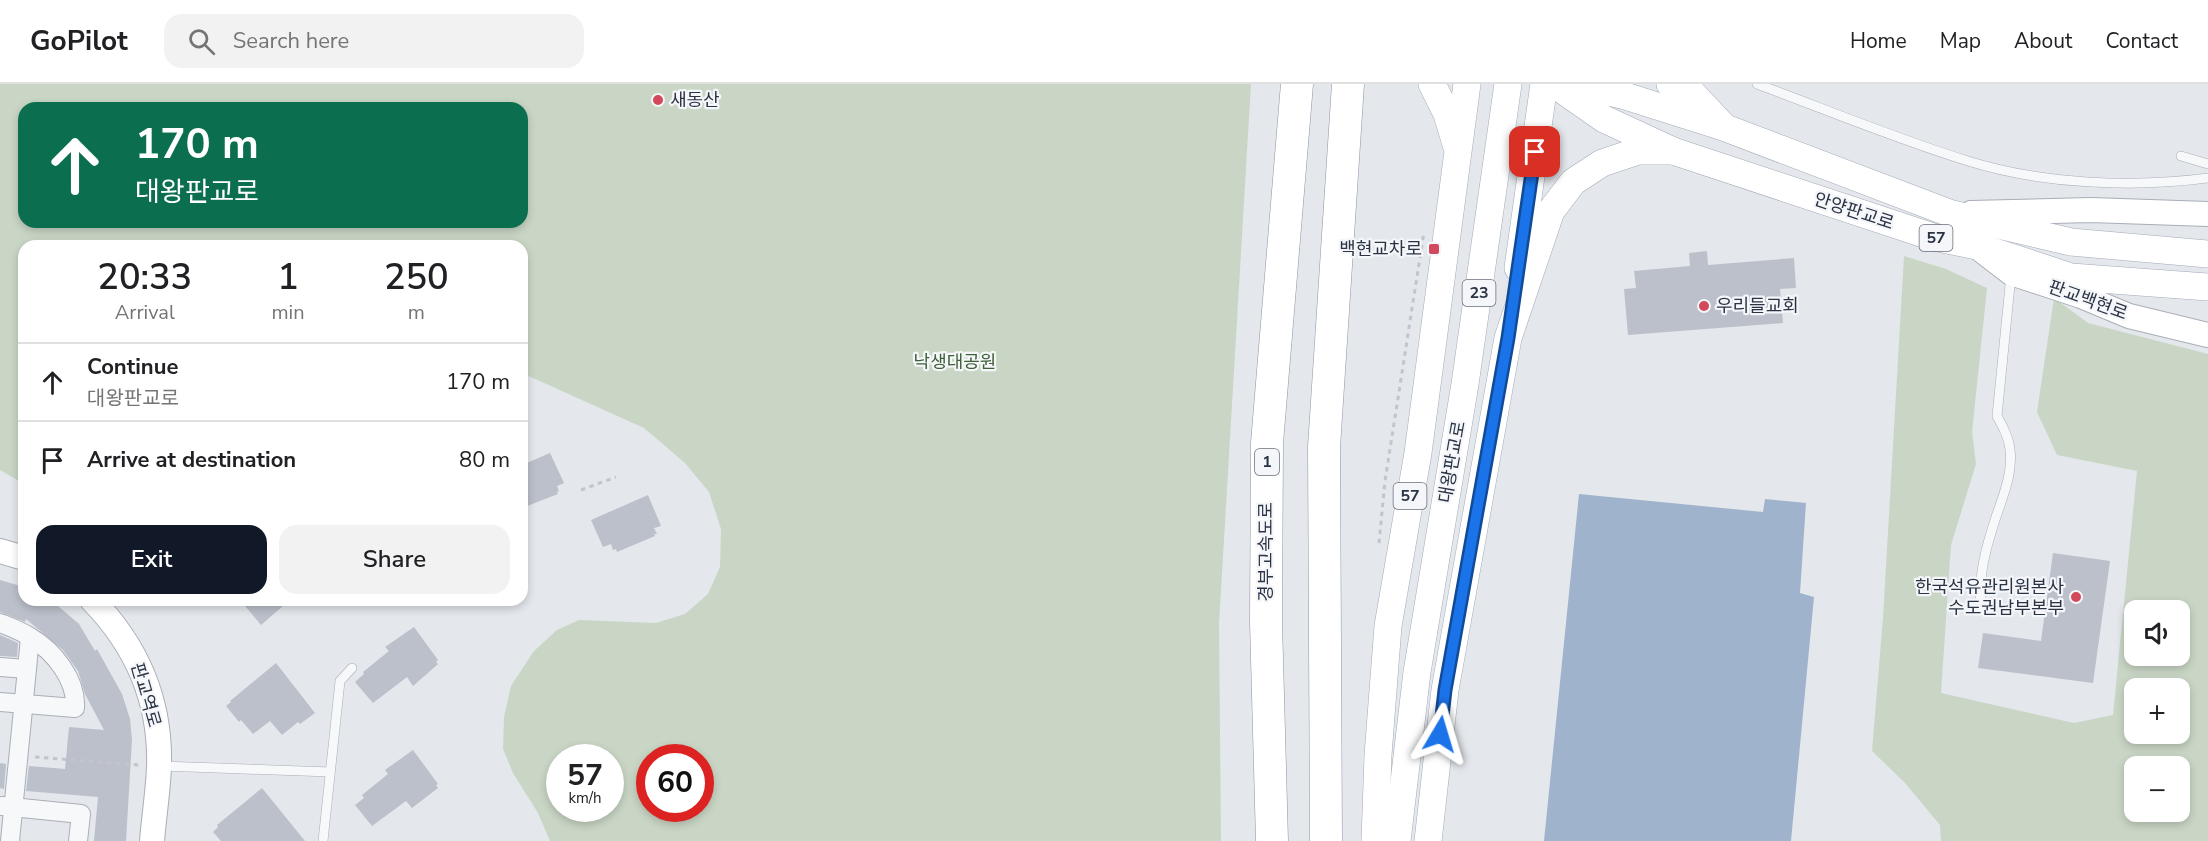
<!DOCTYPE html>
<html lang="en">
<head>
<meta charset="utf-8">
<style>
	:root { --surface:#fff; --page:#f2f2f2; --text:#202124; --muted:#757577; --line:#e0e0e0; --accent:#111827 }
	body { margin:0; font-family:"Nunito Sans","Noto Sans KR",sans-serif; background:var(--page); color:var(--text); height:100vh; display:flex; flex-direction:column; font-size:22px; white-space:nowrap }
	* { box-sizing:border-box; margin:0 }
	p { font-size:20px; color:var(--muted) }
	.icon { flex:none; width:33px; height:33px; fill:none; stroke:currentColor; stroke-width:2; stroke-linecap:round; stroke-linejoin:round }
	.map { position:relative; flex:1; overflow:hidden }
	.details { position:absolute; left:18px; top:156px; width:510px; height:366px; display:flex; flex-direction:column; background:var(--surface); border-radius:18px; box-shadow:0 3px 9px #0003 }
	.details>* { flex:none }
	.hud { position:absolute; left:18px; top:18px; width:510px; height:126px; border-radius:18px; box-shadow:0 3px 9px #0003; background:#0b6e4f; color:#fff; overflow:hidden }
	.controls { position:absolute; left:2124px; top:516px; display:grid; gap:12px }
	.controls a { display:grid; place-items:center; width:66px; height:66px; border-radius:12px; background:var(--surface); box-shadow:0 3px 9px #0003; font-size:30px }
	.speed { position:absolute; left:546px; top:660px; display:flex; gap:12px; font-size:30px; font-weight:700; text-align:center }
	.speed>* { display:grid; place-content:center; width:78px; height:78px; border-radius:50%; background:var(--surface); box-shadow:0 3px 9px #0003; line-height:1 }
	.speed small { font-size:15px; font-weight:400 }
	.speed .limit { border:9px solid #d22; background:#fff; color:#111 }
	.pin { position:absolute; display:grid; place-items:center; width:51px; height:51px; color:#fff; margin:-26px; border-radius:12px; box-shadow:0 3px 9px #0006 }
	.me { position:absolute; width:66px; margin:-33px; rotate:7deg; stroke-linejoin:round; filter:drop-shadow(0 0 4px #0008) }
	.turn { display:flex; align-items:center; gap:21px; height:126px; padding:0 18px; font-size:27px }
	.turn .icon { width:78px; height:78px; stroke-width:2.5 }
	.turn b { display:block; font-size:42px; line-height:51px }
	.eta { display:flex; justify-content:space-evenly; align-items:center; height:102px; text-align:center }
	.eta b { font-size:36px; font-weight:600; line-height:42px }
	.button { display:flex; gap:12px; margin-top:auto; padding:12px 18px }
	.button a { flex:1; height:69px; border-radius:18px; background:var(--accent); color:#fff; font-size:24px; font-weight:600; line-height:69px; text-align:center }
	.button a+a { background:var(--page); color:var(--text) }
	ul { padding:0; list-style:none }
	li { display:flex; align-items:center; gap:18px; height:78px; padding:0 18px; border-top:2px solid var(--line) }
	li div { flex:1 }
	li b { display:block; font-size:22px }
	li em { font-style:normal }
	header { display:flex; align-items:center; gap:36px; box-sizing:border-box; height:84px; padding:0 30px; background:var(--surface); border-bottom:2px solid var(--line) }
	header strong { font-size:28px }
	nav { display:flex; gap:33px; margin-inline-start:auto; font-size:21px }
	.search { width:420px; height:54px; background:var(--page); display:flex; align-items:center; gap:15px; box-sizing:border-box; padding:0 21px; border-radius:18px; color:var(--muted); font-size:22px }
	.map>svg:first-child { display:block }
</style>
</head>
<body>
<header>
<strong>GoPilot</strong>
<div class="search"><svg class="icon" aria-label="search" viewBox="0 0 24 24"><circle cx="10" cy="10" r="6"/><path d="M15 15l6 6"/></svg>Search here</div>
<nav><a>Home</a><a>Map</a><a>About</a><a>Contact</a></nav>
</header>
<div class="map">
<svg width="2208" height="757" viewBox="0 0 2208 757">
	<rect width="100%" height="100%" fill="#e4e7ec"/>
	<g fill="#c9d6c5" fill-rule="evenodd">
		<path d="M 0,0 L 1251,0 L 1219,540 L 1221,757 L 550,757 L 538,729 L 513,689 L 503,665 L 504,633 L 511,602 L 534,567 L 557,546 L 579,536 L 656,539 L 685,530 L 708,510 L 720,483 L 721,445 L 709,408 L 685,379 L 644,344 L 522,289 L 522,162 L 24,162 L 24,400 L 0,386 ZM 24,24 L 522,24 L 522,138 L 24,138 ZM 560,674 L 610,674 L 610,724 L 560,724 ZM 650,674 L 700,674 L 700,724 L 650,724 Z"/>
		<path d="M 1904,172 L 1946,185 L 1987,204 L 1972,348 L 1976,380 L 1951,461 L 1941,609 L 2074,639 L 2113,631 L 2137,387 L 2057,371 L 2037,328 L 2054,214 L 2088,239 L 2208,270 L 2208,757 L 1941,757 L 1940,741 L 1905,699 L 1872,667 L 1883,534 ZM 2134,526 L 2180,526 L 2180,572 L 2134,572 ZM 2134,604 L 2180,604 L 2180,650 L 2134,650 ZM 2134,682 L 2180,682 L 2180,728 L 2134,728 Z"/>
	</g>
	<polygon fill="#9fb4cc" points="1579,410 1763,428 1765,415 1806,419 1800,509 1814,513 1791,757 1544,757"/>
	<g fill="#bbc0ca">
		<polygon points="1707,167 1708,181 1794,174 1796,204 1780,205 1783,239 1628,251 1624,205 1636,204 1634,187 1690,182 1689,169"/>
		<polygon points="550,369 564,399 557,402 559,407 557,408 558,410 522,424 522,381"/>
		<polygon points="648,411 661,442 654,444 657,450 654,450 655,452 617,468 616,465 613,466 611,460 603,463 591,436"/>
		<polygon points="2053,469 2110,477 2093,599 1978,584 1983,549 2041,557"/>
		<polygon points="0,496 24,503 24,516 51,516 79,540 95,567 97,565 122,610 130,635 132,656 126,757 94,757 98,713 26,707 29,682 65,685 69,643 104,646 85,610 78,587 63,566 26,535 25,538 0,528"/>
		<polygon points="240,516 290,516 261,541"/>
		<polygon points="414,543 438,576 436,578 438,580 413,602 407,593 373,619 355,598 364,590 363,588 389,567 385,563"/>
		<polygon points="0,551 18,559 17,573 0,572"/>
		<polygon points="276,579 315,629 300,640 298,638 282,651 270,637 253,650 241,636 239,638 226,622 231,618 230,617"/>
		<polygon points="413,666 438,700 436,701 438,704 412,724 406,717 372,742 355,721 364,714 362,711 388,690 385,686"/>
		<polygon points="0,679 6,680 4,705 0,704"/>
		<polygon points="262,704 292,741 305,757 221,757 213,748 218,743 217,741"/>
	</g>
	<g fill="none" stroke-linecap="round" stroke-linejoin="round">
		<defs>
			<g id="lane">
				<path d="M 1757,0 C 1827,26 1897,55 1968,77 C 2041,100 2133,104 2208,94"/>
				<polyline points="2181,72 2208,80"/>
				<path d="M 1981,523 C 1978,492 1986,463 1996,433 C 2003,412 2013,389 2010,366 C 2009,354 2003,343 1997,332 L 2011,191"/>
				<polyline points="161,682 330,688"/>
				<polyline points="323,757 340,597 352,584"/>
			</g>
			<g id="street">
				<path d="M 0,539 C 10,543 21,547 30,553 C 54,567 77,596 75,624 L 0,618"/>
				<polyline points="0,583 27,585 30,553"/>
				<polyline points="2,722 81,730 78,757"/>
				<polyline points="10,757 27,585"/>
			</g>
			<g id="secondary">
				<polyline points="1971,129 2091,126 2208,130"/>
				<polyline points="1981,166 2011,189 2081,212 2129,232 2208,251"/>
				<polyline points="0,467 24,474"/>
				<path d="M 92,516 C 137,562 161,618 159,683 C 158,708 154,732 152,757"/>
			</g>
			<g id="primary">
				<polyline points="1432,0 1447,30 1456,60"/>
				<polyline points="1554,0 1604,35 1673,67 1933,153 1977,162 2071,193 2208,203"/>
				<polyline points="1574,0 1622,11 1723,43 1952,130 2071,158 2208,170"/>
				<polyline points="1670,0 1693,10 1723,42"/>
				<polyline points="1518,184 1544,0"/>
				<polyline points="1375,757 1378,671 1388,542 1418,369 1467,0"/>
				<polyline points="1397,757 1417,588 1465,300 1508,0"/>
				<polyline points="1428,757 1445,606 1508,254 1551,127 1573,98 1602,79 1638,67 1673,67"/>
			</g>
			<g id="highway">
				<polyline points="1272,757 1266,538 1267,359 1297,0"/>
				<polyline points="1326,757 1324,363 1348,0"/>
			</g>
		</defs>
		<use href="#lane" stroke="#a9aeb7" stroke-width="10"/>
		<use href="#street" stroke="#a9aeb7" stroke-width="20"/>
		<use href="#secondary" stroke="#a9aeb7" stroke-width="26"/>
		<use href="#primary" stroke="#a3abb8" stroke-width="28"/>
		<use href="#highway" stroke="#8b94a3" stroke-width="33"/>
		<g stroke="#c2c5cb" stroke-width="3" stroke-dasharray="4.5 4.5" stroke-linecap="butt">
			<polyline points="581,406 616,393"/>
			<polyline points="1379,459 1385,397 1424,148"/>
			<polyline points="35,673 139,681"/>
		</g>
		<use href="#lane" stroke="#f7f8fa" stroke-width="9"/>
		<use href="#street" stroke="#f7f8fa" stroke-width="18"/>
		<use href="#secondary" stroke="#fff" stroke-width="24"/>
		<use href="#primary" stroke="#fff" stroke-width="27"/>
		<use href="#highway" stroke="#fff" stroke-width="32"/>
	</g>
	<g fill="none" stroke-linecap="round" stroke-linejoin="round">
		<defs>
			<polyline id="route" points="1440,650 1445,606 1508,254 1535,68"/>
		</defs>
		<use href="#route" stroke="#114b97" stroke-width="15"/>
		<use href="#route" stroke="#1a73e8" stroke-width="10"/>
	</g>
	<g fill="#d1495b" stroke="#f4f6f9" stroke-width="2">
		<circle cx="658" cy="16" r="6"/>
		<rect x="1428" y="159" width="12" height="12" rx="3"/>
		<circle cx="1704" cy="222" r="6"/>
		<circle cx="2076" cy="513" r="6"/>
	</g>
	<g text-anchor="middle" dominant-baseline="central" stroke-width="4.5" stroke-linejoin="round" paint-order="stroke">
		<g fill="#f4f6f9" stroke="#676e7b" stroke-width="1.5">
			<rect x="1919.5" y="141" width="33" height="26" rx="4.5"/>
			<rect x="1462.5" y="196" width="33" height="26" rx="4.5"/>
			<rect x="1255" y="365" width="24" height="26" rx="4.5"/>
			<rect x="1393.5" y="399" width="33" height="26" rx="4.5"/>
		</g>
		<g font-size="16" font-weight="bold" fill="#2b3445">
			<text x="1936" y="154">57</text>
			<text x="1479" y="209">23</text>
			<text x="1267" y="378">1</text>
			<text x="1410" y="412">57</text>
		</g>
		<g font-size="18" fill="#2b3445" stroke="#f4f6f9" text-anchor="start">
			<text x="670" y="16">새동산</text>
			<text x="1422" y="165" text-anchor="end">백현교차로</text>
			<text x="1716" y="222">우리들교회</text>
			<text x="2064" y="503" text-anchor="end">한국석유관리원본사<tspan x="2064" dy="21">수도권남부본부</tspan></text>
		</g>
		<g font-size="18" fill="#2b3445" stroke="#f4f6f9">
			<text transform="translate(1854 127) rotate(18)">안양판교로</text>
			<text transform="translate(2088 216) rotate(20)">판교백현로</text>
			<text transform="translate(1452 378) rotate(-80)">대왕판교로</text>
			<text transform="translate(1266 468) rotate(-90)">경부고속도로</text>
			<text transform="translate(146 611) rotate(74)">판교역로</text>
		</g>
		<g font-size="18" fill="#3f6138" stroke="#f4f6f9">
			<text x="955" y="278">낙생대공원</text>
		</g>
	</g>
</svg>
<div class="controls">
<a><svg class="icon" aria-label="sound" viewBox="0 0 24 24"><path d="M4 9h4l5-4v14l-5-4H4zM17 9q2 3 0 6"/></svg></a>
<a>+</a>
<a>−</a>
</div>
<div class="speed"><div>57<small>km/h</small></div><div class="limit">60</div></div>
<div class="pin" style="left:1535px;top:68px;background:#d93025"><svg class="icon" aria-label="arrive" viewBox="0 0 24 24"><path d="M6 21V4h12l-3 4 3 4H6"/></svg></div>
<svg class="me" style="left:1440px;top:650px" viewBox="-20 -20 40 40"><path d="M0-17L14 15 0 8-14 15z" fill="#1a73e8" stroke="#fff" stroke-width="4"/></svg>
<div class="hud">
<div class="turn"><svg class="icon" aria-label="ahead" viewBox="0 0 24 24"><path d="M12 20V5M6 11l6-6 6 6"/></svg><div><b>170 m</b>대왕판교로</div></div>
</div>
<section class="details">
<div class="eta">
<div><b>20:33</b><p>Arrival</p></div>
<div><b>1</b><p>min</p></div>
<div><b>250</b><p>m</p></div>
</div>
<ul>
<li><svg class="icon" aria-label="ahead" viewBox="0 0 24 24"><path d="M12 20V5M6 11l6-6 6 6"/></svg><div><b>Continue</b><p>대왕판교로</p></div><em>170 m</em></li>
<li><svg class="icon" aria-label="arrive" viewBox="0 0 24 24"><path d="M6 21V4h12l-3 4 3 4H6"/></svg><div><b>Arrive at destination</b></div><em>80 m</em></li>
</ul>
<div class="button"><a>Exit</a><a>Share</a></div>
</section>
</div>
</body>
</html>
